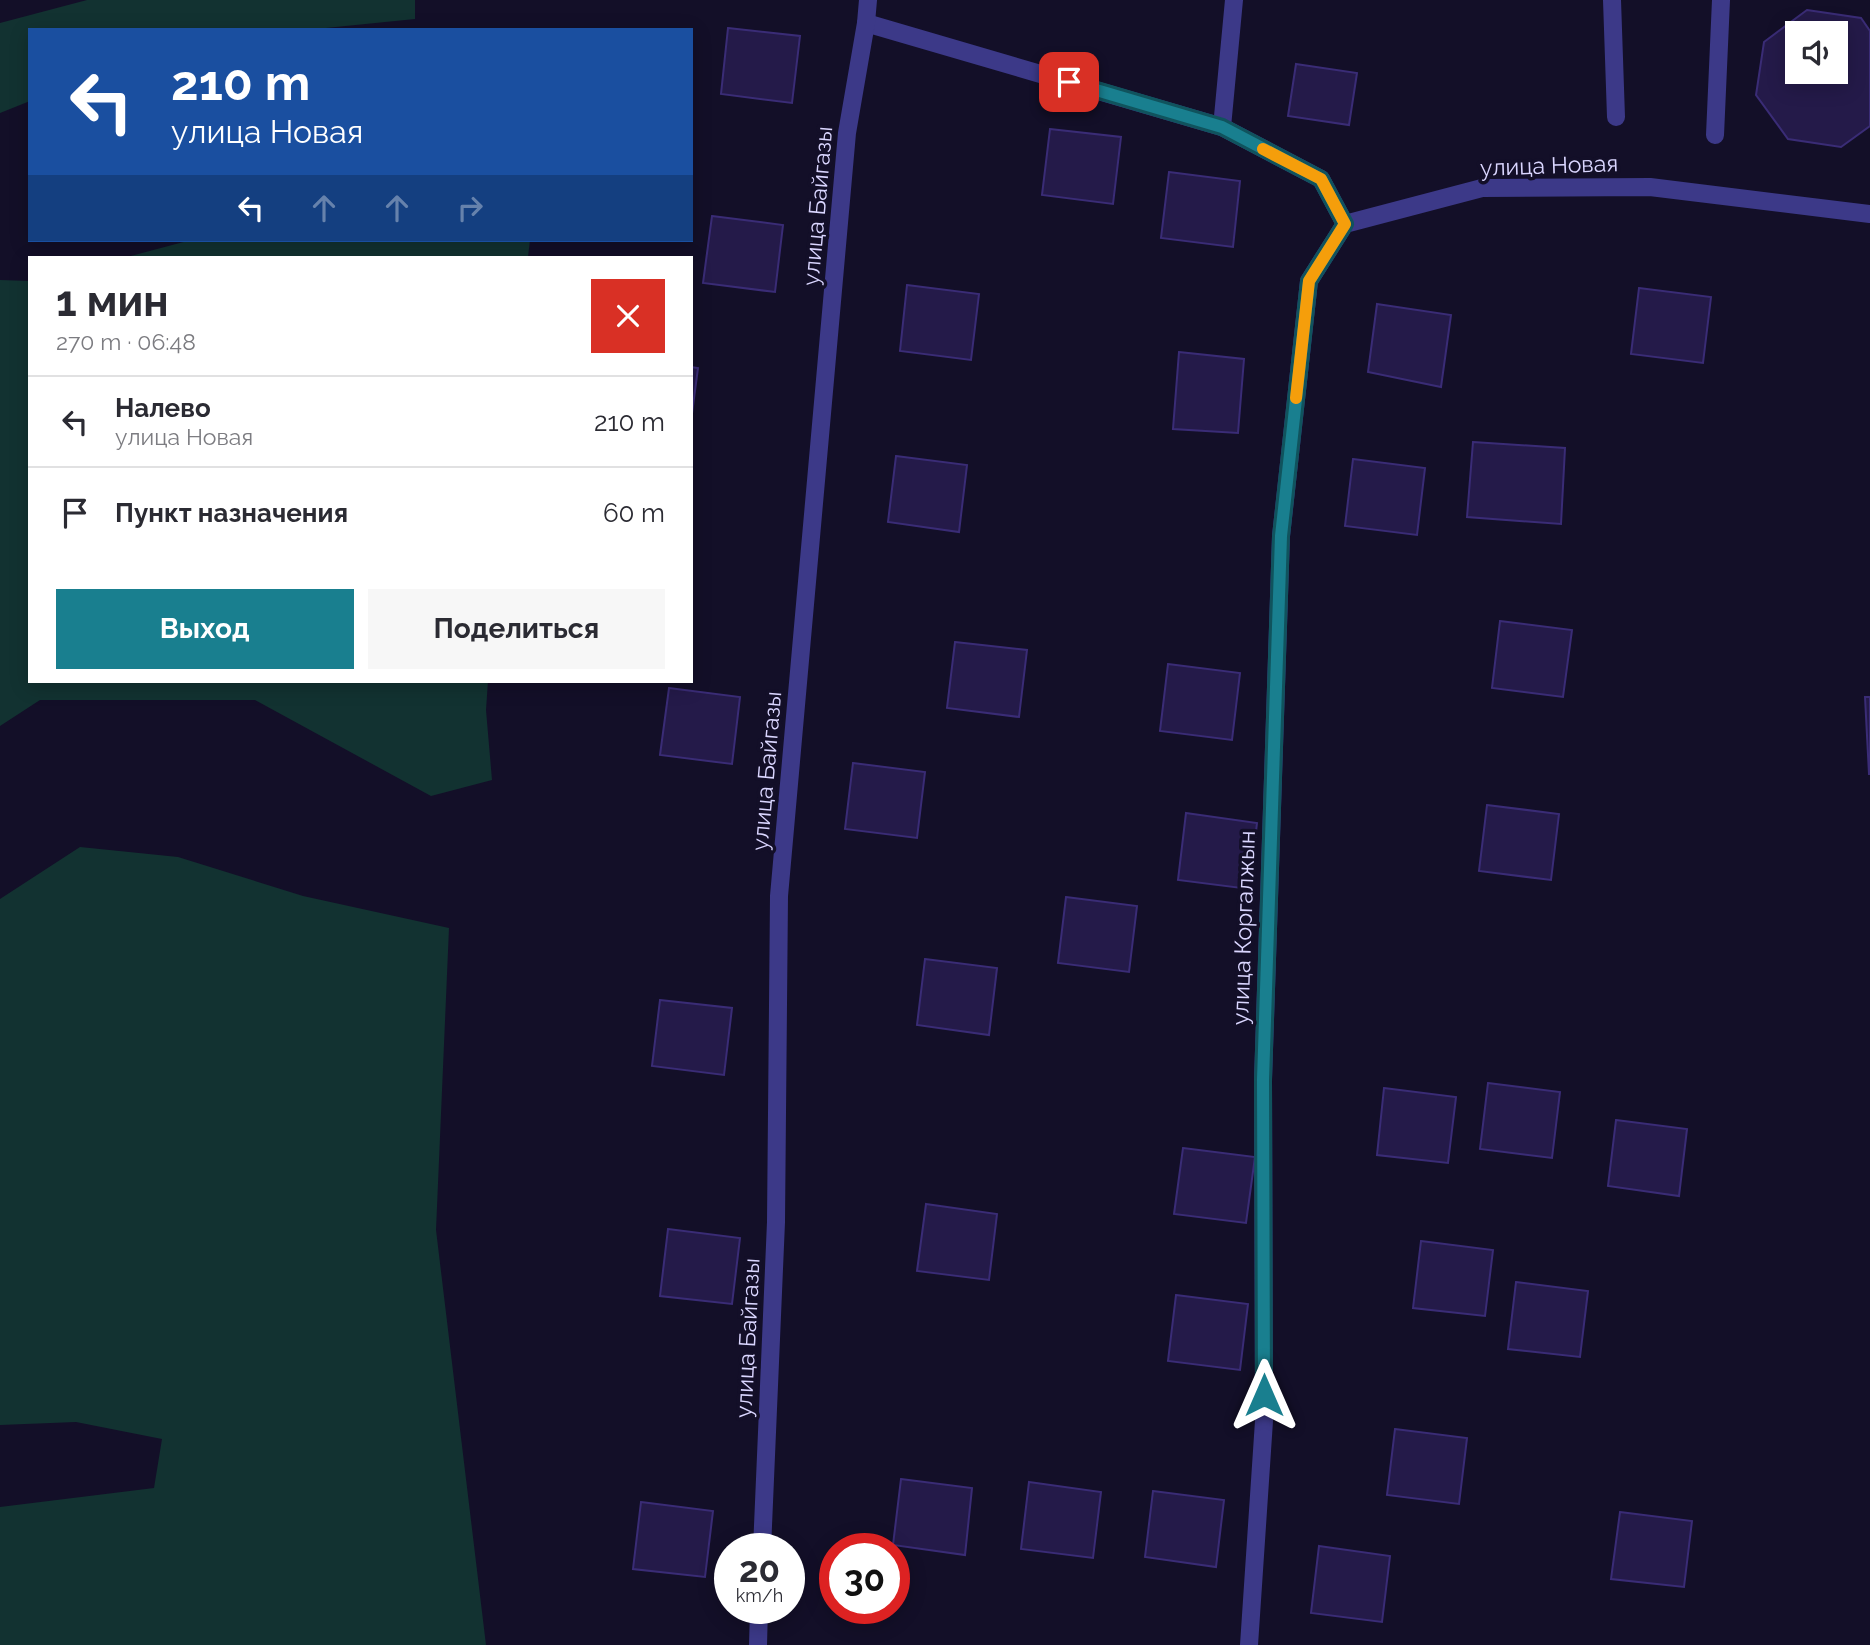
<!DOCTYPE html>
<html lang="ru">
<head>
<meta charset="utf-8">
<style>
	:root { --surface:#fff; --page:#f7f7f7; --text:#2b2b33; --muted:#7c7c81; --line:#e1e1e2; --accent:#197f8f }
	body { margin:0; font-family:Raleway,sans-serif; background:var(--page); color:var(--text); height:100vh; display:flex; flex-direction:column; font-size:26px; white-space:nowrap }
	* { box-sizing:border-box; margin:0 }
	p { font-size:23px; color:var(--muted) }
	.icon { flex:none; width:38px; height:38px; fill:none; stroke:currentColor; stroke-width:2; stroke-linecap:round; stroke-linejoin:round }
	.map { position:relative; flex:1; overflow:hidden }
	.side { position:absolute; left:28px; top:256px; width:665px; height:427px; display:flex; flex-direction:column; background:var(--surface); border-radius:0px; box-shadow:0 4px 18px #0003 }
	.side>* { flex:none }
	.hud { position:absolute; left:28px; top:28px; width:665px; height:214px; border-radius:0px; box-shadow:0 4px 18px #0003; background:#1a4fa0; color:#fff; overflow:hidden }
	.tools { position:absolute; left:1785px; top:21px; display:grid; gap:14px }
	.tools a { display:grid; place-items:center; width:63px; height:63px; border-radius:0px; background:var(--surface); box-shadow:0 4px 18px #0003; font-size:35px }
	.speed { position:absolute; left:714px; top:1533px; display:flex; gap:14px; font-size:35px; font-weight:700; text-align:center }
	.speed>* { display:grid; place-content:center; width:91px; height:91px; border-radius:50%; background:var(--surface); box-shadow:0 4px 18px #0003; line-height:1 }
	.speed small { font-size:18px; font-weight:400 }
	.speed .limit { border:10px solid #d22; background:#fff; color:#111 }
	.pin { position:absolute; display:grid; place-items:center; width:60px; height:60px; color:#fff; margin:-30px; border-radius:14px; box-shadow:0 4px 10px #0006 }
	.me { position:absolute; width:77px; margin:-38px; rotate:0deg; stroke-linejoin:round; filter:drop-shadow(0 0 5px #0008) }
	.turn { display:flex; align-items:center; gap:24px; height:147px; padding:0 28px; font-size:32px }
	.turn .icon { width:91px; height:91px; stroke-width:2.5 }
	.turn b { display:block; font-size:49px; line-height:60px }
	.lanes { display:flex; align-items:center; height:66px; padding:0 28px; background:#0003; justify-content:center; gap:35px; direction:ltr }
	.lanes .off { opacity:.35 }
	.round { display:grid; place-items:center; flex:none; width:74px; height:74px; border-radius:0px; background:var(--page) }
	.headline { display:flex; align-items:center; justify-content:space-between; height:119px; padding:0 28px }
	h1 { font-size:42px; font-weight:700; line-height:52px }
	.action { display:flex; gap:14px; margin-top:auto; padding:14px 28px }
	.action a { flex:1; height:80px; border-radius:0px; background:var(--accent); color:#fff; font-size:28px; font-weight:700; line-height:80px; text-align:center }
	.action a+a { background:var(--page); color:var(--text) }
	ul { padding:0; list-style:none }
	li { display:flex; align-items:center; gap:21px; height:91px; padding:0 28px; border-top:2px solid var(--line) }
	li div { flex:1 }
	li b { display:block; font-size:26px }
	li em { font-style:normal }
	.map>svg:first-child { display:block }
</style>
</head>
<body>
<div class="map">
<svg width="1870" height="1645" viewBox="0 0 1870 1645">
	<rect width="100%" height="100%" fill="#130f28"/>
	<g fill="#123231">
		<polygon points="87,0 415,0 415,19 306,30 30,30 30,101 0,113 0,23"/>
		<polygon points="191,240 530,240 528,257 127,257"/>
		<polygon points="0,280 30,281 30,681 488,681 486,710 492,780 431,796 255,700 40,700 0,726"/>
		<polygon points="80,847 178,857 303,896 449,928 436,1230 486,1645 0,1645 0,1507 154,1488 162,1439 76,1422 0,1425 0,899"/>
	</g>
	<g fill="#241a49" stroke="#3a2c76" stroke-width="2" fill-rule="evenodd">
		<path d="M 1807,10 L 1861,18 L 1870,31 L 1870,126 L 1841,147 L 1788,139 L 1756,95 L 1764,42 ZM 1797,33 L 1836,33 L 1836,72 L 1797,72 Z"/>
		<polygon points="728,28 800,36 792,103 721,94"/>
		<polygon points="1296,64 1357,73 1349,125 1288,116"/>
		<polygon points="1050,129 1121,137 1113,204 1042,195"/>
		<polygon points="1169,172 1240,181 1233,247 1161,238"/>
		<polygon points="712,216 783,225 775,292 703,283"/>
		<polygon points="907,285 979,294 971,360 900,351"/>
		<polygon points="1639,288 1711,297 1703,363 1631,354"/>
		<polygon points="1377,304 1451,315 1441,387 1368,372"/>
		<polygon points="1179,352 1244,359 1238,433 1173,429"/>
		<polygon points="691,367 698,368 691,421"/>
		<polygon points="1473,442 1565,448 1561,524 1467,517"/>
		<polygon points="896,456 967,465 959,532 888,522"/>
		<polygon points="1353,459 1425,468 1417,535 1345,526"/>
		<polygon points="1500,621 1572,630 1563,697 1492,688"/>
		<polygon points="955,642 1027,650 1019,717 947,708"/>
		<polygon points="1168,664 1240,673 1232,740 1160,731"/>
		<polygon points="669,688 740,697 732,764 660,755"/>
		<polygon points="1865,697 1870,697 1870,774 1869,774"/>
		<polygon points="853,763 925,772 917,838 845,829"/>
		<polygon points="1487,805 1559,814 1551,880 1479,871"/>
		<polygon points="1186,813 1257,823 1249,889 1178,880"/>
		<polygon points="1066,897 1137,906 1129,972 1058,963"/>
		<polygon points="925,959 997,968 989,1035 917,1025"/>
		<polygon points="660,1000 732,1008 724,1075 652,1066"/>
		<polygon points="1488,1083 1560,1092 1552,1158 1480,1149"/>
		<polygon points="1384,1088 1456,1097 1448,1163 1377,1155"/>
		<polygon points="1616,1120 1687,1129 1679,1196 1608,1186"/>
		<polygon points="1183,1148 1255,1157 1246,1223 1174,1214"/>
		<polygon points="926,1204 997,1214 989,1280 917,1271"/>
		<polygon points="668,1229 740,1238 732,1304 660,1296"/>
		<polygon points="1421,1241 1493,1250 1485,1316 1413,1308"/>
		<polygon points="1516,1282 1588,1291 1580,1357 1508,1349"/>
		<polygon points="1176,1295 1248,1304 1240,1370 1168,1361"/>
		<polygon points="1395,1429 1467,1438 1459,1504 1387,1495"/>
		<polygon points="901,1479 972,1488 965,1555 893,1545"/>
		<polygon points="1029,1482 1101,1492 1093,1558 1021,1549"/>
		<polygon points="1153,1491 1224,1500 1216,1567 1145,1557"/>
		<polygon points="641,1502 713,1511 705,1577 633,1569"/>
		<polygon points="1620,1512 1692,1521 1684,1587 1611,1579"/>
		<polygon points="1319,1546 1390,1556 1382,1622 1311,1613"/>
	</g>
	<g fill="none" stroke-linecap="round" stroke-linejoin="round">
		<g stroke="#3c3988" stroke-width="18">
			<polyline points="1612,0 1616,117"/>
			<polyline points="1222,127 1234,0"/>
			<polyline points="1715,135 1721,0"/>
		</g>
		<g stroke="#3c3988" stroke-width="18">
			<polyline points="866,23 1222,127 1321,179 1345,224 1482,188 1650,187 1870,214"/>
			<polyline points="762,1549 776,1222 779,896 847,133 866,23 868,0"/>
			<polyline points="758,1645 759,1608"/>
			<polyline points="1249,1645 1264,1421 1263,1080 1281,536 1309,281 1345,224"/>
		</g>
	</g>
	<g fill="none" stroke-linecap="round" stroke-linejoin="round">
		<defs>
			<polyline id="route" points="1069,82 1222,127 1321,179 1345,224 1309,281 1281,536 1263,1080 1264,1395"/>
		</defs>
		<use href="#route" stroke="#10535d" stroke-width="18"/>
		<use href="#route" stroke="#197f8f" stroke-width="12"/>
		<polyline stroke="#f59e0b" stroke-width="12" points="1263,149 1321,179 1345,224 1309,281 1296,398"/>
	</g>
	<g text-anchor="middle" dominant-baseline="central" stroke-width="7" stroke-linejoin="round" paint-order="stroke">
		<g font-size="23" fill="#dad6ff" stroke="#130f28">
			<text transform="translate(1549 165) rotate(-2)">улица Новая</text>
			<text transform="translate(817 206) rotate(-85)">улица Байгазы</text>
			<text transform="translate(766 771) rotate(-85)">улица Байгазы</text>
			<text transform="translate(1243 928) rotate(-88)">улица Коргалжын</text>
			<text transform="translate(747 1338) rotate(-87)">улица Байгазы</text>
		</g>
	</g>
</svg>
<div class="tools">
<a><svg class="icon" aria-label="sound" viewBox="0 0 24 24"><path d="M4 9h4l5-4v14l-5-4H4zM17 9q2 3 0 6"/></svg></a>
</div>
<div class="speed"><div>20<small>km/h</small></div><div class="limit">30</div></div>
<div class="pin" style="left:1069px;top:82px;background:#d93025"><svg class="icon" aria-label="arrive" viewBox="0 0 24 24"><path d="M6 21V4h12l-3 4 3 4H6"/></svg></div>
<svg class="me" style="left:1264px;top:1395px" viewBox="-20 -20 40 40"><path d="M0-17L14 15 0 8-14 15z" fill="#197f8f" stroke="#fff" stroke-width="4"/></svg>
<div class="hud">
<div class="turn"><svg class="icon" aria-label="left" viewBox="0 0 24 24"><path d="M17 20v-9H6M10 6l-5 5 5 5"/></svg><div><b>210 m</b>улица Новая</div></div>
<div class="lanes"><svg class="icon" aria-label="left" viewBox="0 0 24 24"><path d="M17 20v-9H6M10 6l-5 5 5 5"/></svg><svg class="icon off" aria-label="ahead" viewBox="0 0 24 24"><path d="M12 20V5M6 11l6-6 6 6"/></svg><svg class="icon off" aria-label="ahead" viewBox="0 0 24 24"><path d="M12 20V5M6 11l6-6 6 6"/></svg><svg class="icon off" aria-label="right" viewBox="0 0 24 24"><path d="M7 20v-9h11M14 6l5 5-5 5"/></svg></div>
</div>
<section class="side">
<div class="headline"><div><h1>1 мин</h1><p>270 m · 06:48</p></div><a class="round" style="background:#d93025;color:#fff"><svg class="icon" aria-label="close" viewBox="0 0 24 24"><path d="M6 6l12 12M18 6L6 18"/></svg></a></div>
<ul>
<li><svg class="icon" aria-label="left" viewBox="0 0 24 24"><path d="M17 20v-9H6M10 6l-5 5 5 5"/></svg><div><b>Налево</b><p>улица Новая</p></div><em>210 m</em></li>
<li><svg class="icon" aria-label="arrive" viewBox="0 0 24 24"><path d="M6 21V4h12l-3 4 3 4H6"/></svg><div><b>Пункт назначения</b></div><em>60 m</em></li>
</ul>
<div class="action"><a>Выход</a><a>Поделиться</a></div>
</section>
</div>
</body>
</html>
